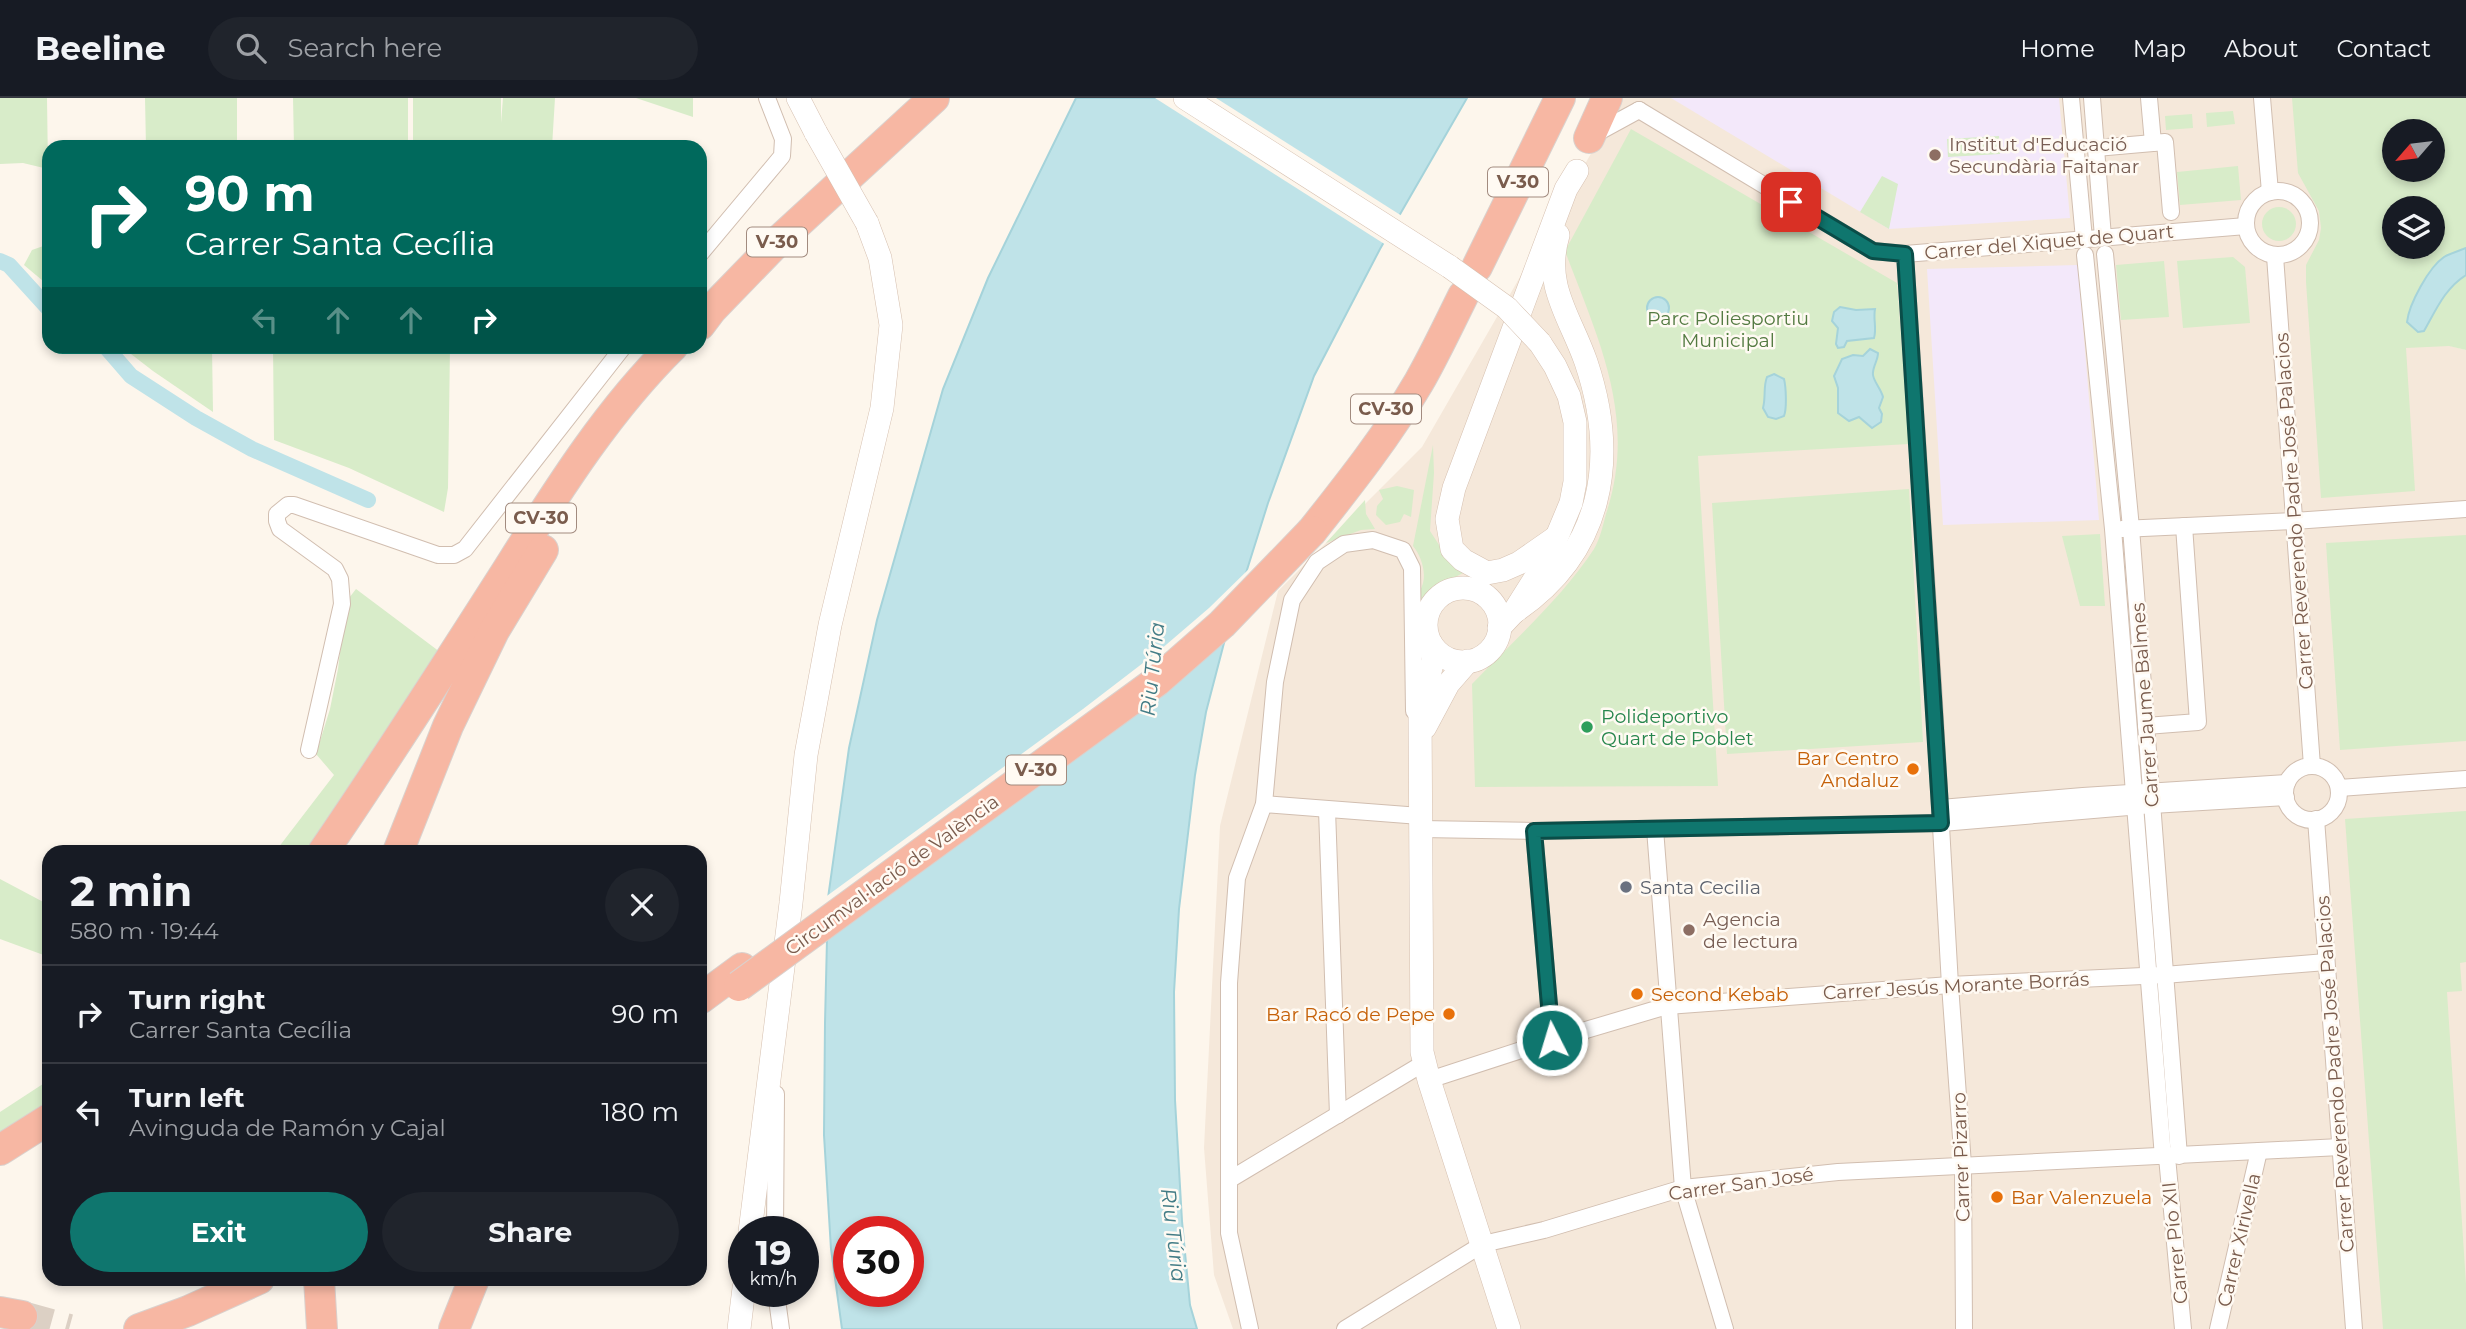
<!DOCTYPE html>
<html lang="en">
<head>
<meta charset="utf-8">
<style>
	:root { --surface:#171b24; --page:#20242c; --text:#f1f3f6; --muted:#9ea1a6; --line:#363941; --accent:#0f766e }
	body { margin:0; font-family:Montserrat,sans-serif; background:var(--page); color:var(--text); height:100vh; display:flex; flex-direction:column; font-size:26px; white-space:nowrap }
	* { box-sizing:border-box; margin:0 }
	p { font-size:23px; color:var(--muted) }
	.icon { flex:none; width:38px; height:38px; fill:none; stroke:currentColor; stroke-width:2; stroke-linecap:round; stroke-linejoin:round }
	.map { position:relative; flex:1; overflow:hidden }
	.side { position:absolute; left:42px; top:747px; width:665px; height:441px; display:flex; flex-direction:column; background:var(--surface); border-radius:21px; box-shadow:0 4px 10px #0003 }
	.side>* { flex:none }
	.top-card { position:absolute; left:42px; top:42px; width:665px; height:214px; border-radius:21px; box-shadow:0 4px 10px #0003; background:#00695c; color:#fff; overflow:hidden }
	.needle { width:46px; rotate:242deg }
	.fabs { position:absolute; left:2382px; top:21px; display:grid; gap:14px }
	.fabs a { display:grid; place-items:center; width:63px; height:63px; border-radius:50%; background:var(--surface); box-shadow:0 4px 10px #0003; font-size:35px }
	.speed { position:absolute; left:728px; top:1118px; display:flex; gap:14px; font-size:35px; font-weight:700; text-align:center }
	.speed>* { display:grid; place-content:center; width:91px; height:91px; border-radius:50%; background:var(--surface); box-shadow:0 4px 10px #0003; line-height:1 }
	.speed small { font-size:18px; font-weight:400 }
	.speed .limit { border:10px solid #d22; background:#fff; color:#111 }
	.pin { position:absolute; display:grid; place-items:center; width:60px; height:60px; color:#fff; margin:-30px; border-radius:14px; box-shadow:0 4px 10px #0006 }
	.me { position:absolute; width:77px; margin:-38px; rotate:355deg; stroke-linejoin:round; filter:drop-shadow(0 0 5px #0008) }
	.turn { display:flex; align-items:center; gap:24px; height:147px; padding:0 28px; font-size:32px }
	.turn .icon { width:91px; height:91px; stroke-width:2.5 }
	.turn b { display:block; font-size:49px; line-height:60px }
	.lanes { display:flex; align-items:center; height:66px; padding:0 28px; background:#0003; justify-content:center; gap:35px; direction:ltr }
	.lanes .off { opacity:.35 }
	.round { display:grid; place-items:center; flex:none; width:74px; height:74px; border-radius:37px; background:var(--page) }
	.headline { display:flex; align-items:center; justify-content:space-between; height:119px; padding:0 28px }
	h1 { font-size:42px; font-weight:700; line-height:52px }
	.cta { display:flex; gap:14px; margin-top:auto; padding:14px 28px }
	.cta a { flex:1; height:80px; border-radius:42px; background:var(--accent); color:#fff; font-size:28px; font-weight:700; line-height:80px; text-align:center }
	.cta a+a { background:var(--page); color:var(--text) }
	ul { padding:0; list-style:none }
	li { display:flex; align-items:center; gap:21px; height:98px; padding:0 28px; border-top:2px solid var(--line) }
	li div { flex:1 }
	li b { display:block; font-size:26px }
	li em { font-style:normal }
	header { display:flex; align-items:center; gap:42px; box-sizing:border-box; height:98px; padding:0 35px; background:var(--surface); border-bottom:2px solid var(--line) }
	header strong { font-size:33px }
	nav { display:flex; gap:38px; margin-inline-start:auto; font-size:24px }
	.search { width:490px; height:63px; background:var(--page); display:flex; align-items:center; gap:18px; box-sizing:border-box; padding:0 24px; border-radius:38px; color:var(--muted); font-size:26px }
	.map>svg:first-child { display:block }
</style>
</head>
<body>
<header>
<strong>Beeline</strong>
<div class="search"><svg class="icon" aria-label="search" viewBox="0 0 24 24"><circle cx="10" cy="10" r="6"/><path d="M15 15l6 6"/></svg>Search here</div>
<nav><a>Home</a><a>Map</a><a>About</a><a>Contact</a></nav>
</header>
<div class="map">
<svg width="2466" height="1231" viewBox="0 0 2466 1231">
	<rect width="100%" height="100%" fill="#fdf6ec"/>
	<polygon fill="#f5e8da" points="1623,0 2403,0 2394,33 2394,149 2447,247 2466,252 2466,1231 1233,1231 1214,1177 1204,1050 1220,728 1278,493 1422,349"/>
	<g fill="#f3e8fa">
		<polygon points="1671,0 2059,0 2070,120 1889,131"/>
		<polygon points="2078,167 2099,422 1943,427 1927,171"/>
	</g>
	<g fill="#d8ecc9" fill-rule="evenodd">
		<polygon points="0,0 47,0 48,71 23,65 0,66"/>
		<polygon points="145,0 237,0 237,49 146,49"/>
		<polygon points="293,0 408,0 408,49 294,49"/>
		<polygon points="413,0 501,0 501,25 503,0 555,0 552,49 413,46"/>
		<polygon points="636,0 693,0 693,19"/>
		<path d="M 2292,0 L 2466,0 L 2466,252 L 2449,248 L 2406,250 L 2415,393 L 2321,400 L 2306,184 L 2306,167 L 2319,142 L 2321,130 L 2319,113 L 2298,75 ZM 2394,33 L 2432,33 L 2432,72 L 2394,72 ZM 2394,110 L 2432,110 L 2432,149 L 2394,149 Z"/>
		<polygon points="2233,13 2235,26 2207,29 2206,15"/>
		<polygon points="2192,16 2193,30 2166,32 2165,18"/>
		<path d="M 1631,31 L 1897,185 L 1909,346 L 1698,358 L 1718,688 L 1475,689 L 1472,586 C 1513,543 1561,501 1594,451 C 1600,441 1603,427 1606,416 C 1638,320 1598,241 1565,153 Z"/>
		<polygon points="1999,38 2000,56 1948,59 1947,41"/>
		<polygon points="2238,68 2241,102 2180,107 2177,74"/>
		<polygon points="1882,78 1898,86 1889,131 1860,114"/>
		<circle cx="2279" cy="126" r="17"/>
		<polygon points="49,146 49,188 24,167 32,152"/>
		<polygon points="2233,159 2245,169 2250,225 2183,230 2177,163"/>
		<polygon points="2164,163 2169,219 2121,222 2116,167"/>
		<polygon points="122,249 212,249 213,314 153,273"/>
		<polygon points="273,249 450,249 448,390 444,414 349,370 274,342"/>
		<path d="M 1433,347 L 1434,375 L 1430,433 L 1443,453 L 1463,475 L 1436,489 L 1421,507 L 1418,495 C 1429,482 1423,460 1413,448 Z"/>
		<polygon points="1397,388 1414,392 1411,419 1404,416 1400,424 1386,427 1376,417 1377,408 1383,401 1379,392"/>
		<polygon points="1909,391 1923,644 1727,656 1712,405"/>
		<polygon points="1365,402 1366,416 1375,431 1361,432 1326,445"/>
		<polygon points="2100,436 2105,508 2080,508 2062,438"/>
		<polygon points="2466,437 2466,643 2340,652 2326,445"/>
		<polygon points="356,491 440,554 307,754 275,754 334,677 316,656 330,611 338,571 346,504"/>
		<polygon points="2466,713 2466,864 2460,865 2462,893 2447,894 2466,1186 2466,1231 2383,1231 2345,721"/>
		<polygon points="0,781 49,807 49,859 0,841"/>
		<polygon points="49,982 49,1004 0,1035 0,1014"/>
	</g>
	<g fill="#bfe3e8" stroke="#a5d3da" stroke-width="2" fill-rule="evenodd">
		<path d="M 1076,0 L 1467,0 L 1380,151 L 1314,278 L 1268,405 L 1224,545 L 1206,614 L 1195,677 L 1179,811 L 1174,894 L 1175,1002 L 1182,1123 L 1190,1207 L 1197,1231 L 842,1231 L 831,1151 L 824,1037 L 825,925 L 828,800 L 849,650 L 877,522 L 943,291 L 988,180 ZM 849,1134 L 908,1134 L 908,1194 L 849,1194 Z"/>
		<path d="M 2466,150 L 2466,177 C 2445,190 2436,212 2424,233 L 2418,234 L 2407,224 C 2409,206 2429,169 2444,159 C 2451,155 2459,153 2466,150 Z"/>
		<circle cx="1658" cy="210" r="11"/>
		<path d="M 1840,209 L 1856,212 L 1875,211 C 1873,222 1877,230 1874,240 L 1847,243 L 1844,249 L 1838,250 L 1836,246 L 1838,230 L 1832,223 L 1834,214 Z"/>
		<path d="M 1870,251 L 1878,255 C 1878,263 1872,269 1873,277 C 1874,284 1881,291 1883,299 L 1879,310 L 1882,316 L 1881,324 L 1872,330 L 1859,319 L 1849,323 L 1838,315 L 1838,290 L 1834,278 L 1842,261 L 1853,257 L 1863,258 Z"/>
		<path d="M 1774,276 L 1784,281 C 1786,289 1787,310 1784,318 L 1776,321 L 1768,319 L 1763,310 C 1766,299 1763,289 1767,279 Z"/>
	</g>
	<g fill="#fdf6ec">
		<polygon points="1155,0 1216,0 1402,118 1386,147"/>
		<polygon points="1252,468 1231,535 823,843 824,800 1083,611 1160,552 1209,510"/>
	</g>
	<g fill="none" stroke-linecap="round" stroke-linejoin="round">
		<g stroke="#bfe3e8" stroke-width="16">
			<polyline points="0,163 9,167 49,211"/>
			<polyline points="105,248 131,278 196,320 252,351 368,402"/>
		</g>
		<polyline stroke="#dcd0c4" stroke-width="30" stroke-dasharray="30 15" stroke-linecap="butt" points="22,1218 69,1231"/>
		<defs>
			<g id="street">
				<polyline points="2071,0 2084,141"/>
				<polyline points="2092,0 2103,139"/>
				<polyline points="2149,0 2153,45 2165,44 2171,114"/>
				<polyline points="2262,0 2270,94"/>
				<polyline points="1639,12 1873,153 1905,156 2246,128"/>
				<polyline points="1595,36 1639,12"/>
				<polyline points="2096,50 2153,45"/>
				<circle cx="2278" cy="125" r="32"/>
				<polyline points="700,156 782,58 783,41 767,0"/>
				<polyline points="1905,156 1933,587 1950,887 1963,1067 1964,1231"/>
				<polyline points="2105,156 2131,430 2179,1058"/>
				<polyline points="2085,157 2113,431 2163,1059"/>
				<polyline points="2275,158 2312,668"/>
				<polyline points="2122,431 2294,423 2466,411"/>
				<polyline points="2146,628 2198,624 2184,428"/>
				<polyline points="309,652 342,506 340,481 335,471 280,431 277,423 277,416 288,407 294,407 438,457 454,457 465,451 624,248"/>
				<circle cx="2312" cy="695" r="27"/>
				<polyline points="2339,690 2466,681"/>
				<polyline points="1264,706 1420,718"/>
				<polyline points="1941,710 2083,698 2287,685"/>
				<polyline points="1327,712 1338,1017"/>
				<polyline points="2316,721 2354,1231"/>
				<polyline points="1421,731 1534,733 1942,725 2152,707 2286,699"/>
				<polyline points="1655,731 1683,1090 1725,1231"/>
				<polyline points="1534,733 1552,942"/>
				<polyline points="1429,982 1552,942 1667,908 1950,887 2164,877 2326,864"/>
				<polyline points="2167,1059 2183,1231"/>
				<polyline points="1229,1082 1424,965"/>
				<polyline points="775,1134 776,996"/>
				<polyline points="776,1194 781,1231"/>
				<polyline points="1250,1231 1229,1135 1229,885 1237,780 1264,706 1275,584 1292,502 1317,464 1344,446 1373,442 1403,452 1412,470 1414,613"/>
				<polyline points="1345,1231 1483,1146 1544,1132 1683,1090 1838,1074 2340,1049"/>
				<polyline points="2218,1231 2259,1053"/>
			</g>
			<g id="secondary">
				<polyline points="798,0 816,35"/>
				<polyline points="1185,0 1450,169"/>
				<polyline points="1555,440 1519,465 1503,472 1487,475 1463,462 1452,451 1447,421 1454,390 1566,91 1577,73"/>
				<circle cx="1463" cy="527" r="37"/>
				<path d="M 1514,514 C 1603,454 1619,362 1586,264 C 1570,218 1543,188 1558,137"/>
				<polyline points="1499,530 1514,514 1548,460 1571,405 1575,384 1575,324 1569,298 1555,268 1540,245"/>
				<polyline points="1431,546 1433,562 1420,612 1422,954 1429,982 1509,1231"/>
				<polyline points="1425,629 1448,586 1468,563"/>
				<polyline points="750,1134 791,805 806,657 830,527 882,310 891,227 880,160 867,125"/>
				<polyline points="739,1231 744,1190"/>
			</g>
			<g id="highway">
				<polyline points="1589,40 1607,0"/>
				<polyline points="1477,169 1560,0"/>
				<polyline points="700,227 712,211 775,146 934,0"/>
				<path d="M 1312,433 C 1350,385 1388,337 1419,284 C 1435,256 1449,226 1463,198"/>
				<path d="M 323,754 C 386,662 446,568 506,474 C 556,395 606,314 673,248"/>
				<polyline points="398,754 448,628 494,533 543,452"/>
				<polyline points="700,901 742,870"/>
				<polyline points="0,1052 49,1021"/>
				<polyline points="319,1181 322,1231"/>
				<polyline points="0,1214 22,1218"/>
				<polyline points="139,1231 188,1213 259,1181"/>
				<polyline points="454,1231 474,1181"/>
			</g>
		</defs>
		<use href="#street" stroke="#d1beb0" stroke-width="18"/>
		<use href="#secondary" stroke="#d6c0b0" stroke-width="24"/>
		<use href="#highway" stroke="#dad1cd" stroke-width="32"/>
		<use href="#street" stroke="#fff" stroke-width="16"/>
		<use href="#secondary" stroke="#fff" stroke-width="23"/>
		<use href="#highway" stroke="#f7b7a3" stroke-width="30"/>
		<defs>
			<g id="secondary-bridge">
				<polyline points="816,35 867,125"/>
				<polyline points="1450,169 1507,210 1540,245"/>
			</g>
			<polyline id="highway-bridge" points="739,888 1157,583 1222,526 1312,433"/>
		</defs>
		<use href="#secondary-bridge" stroke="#d6c0b0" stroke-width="24" stroke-linecap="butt"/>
		<use href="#highway-bridge" stroke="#dad1cd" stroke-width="32" stroke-linecap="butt"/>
		<use href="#secondary-bridge" stroke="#fff" stroke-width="23"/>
		<use href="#highway-bridge" stroke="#f7b7a3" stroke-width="30"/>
	</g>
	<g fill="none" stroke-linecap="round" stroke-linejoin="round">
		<defs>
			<polyline id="route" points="1552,942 1534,733 1941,725 1905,156 1873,153 1791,104"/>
		</defs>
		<use href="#route" stroke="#0a4d48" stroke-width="18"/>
		<use href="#route" stroke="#0f766e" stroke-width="12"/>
	</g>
	<g fill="#8d6e63" stroke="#fffaf3" stroke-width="2.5">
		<circle cx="1935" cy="57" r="7"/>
		<circle cx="1689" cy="832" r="7"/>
	</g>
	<circle fill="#2e9e5b" stroke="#fffaf3" stroke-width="2.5" cx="1587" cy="629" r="7"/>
	<g fill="#e8710a" stroke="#fffaf3" stroke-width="2.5">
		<circle cx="1913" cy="671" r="7"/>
		<circle cx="1637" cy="896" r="7"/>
		<circle cx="1449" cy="916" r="7"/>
		<circle cx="1997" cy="1099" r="7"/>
	</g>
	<circle fill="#6b7280" stroke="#fffaf3" stroke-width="2.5" cx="1626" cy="789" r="7"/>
	<g text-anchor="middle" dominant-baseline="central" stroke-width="5" stroke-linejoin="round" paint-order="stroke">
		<g fill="#fffaf3" stroke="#a28b7f" stroke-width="2">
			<rect x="1488" y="69.5" width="60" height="29" rx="5"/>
			<rect x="747" y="129.5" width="60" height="29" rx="5"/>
			<rect x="1351" y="296.5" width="70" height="29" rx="5"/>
			<rect x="506" y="405.5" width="70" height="29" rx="5"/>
			<rect x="1006" y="657.5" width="60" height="29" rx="5"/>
		</g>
		<g font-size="18" font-weight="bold" fill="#7a5c4d">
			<text x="1518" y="84">V-30</text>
			<text x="777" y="144">V-30</text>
			<text x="1386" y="311">CV-30</text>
			<text x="541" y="420">CV-30</text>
			<text x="1036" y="672">V-30</text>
		</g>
		<g font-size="19" fill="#785e54" stroke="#fffaf3" text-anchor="start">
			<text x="1949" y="46">Institut d'Educació<tspan x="1949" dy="22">Secundària Faitanar</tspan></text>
			<text x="1703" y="821">Agencia<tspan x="1703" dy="22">de lectura</tspan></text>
		</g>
		<g font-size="19" fill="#7a5c4d" stroke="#fffaf3">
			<text transform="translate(2049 144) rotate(-5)">Carrer del Xiquet de Quart</text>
			<text transform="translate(2294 413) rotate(-94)">Carrer Reverendo Padre José Palacios</text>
			<text transform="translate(2145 607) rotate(-94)">Carrer Jaume Balmes</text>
			<text transform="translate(892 777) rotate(-36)">Circumval·lació de València</text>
			<text transform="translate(1956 888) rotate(-3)">Carrer Jesús Morante Borrás</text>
			<text transform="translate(2335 976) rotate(-94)">Carrer Reverendo Padre José Palacios</text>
			<text transform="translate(1961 1059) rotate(-92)">Carrer Pizarro</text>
			<text transform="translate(1741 1086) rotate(-8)">Carrer San José</text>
			<text transform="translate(2239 1142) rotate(-77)">Carrer Xirivella</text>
			<text transform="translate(2175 1145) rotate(-96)">Carrer Pío XII</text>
		</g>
		<g font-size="19" fill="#537a41" stroke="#fffaf3">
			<text x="1728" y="220">Parc Poliesportiu<tspan x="1728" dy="22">Municipal</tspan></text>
		</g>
		<g font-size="19" fill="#27864d" stroke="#fffaf3" text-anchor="start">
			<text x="1601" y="618">Polideportivo<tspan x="1601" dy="22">Quart de Poblet</tspan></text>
		</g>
		<g font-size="19" fill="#c56008" stroke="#fffaf3" text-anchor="end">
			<text x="1899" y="660">Bar Centro<tspan x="1899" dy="22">Andaluz</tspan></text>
			<text x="1651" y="896" text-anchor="start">Second Kebab</text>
			<text x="1435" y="916">Bar Racó de Pepe</text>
			<text x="2011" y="1099" text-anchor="start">Bar Valenzuela</text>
		</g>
		<g font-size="19" fill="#5b616d" stroke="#fffaf3" text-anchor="start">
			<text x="1640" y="789">Santa Cecilia</text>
		</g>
		<g font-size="21" font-style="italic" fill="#437c86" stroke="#fffaf3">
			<text transform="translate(1152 571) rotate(-84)">Riu Túria</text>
			<text transform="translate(1174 1137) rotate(83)">Riu Túria</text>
		</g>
	</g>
</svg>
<div class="fabs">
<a><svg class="needle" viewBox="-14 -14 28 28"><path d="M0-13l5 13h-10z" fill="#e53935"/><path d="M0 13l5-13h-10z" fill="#9ea1a6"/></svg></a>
<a><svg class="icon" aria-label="layers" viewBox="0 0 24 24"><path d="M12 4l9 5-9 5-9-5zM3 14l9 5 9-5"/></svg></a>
</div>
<div class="speed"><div>19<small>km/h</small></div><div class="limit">30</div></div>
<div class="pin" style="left:1791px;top:104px;background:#d93025"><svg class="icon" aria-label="arrive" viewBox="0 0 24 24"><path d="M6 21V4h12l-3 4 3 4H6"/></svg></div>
<svg class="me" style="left:1552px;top:942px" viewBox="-20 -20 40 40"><circle r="17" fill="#0f766e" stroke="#fff" stroke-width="3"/><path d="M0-11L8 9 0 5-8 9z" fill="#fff"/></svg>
<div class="top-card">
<div class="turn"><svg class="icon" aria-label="right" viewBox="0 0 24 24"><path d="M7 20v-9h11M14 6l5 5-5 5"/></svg><div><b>90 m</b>Carrer Santa Cecília</div></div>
<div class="lanes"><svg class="icon off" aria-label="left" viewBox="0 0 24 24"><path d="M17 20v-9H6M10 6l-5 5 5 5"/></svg><svg class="icon off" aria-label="ahead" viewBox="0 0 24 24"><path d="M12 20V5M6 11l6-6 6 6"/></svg><svg class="icon off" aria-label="ahead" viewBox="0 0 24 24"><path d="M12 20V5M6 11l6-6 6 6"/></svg><svg class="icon" aria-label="right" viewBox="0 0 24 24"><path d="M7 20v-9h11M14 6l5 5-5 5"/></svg></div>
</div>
<section class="side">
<div class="headline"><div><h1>2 min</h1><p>580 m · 19:44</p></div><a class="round"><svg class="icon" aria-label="close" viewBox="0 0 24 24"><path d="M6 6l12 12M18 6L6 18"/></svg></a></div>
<ul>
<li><svg class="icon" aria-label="right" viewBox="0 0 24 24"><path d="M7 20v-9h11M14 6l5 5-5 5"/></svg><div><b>Turn right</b><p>Carrer Santa Cecília</p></div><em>90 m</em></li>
<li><svg class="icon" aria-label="left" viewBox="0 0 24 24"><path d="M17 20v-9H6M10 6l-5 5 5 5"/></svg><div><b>Turn left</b><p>Avinguda de Ramón y Cajal</p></div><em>180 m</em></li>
</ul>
<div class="cta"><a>Exit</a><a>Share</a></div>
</section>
</div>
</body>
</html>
